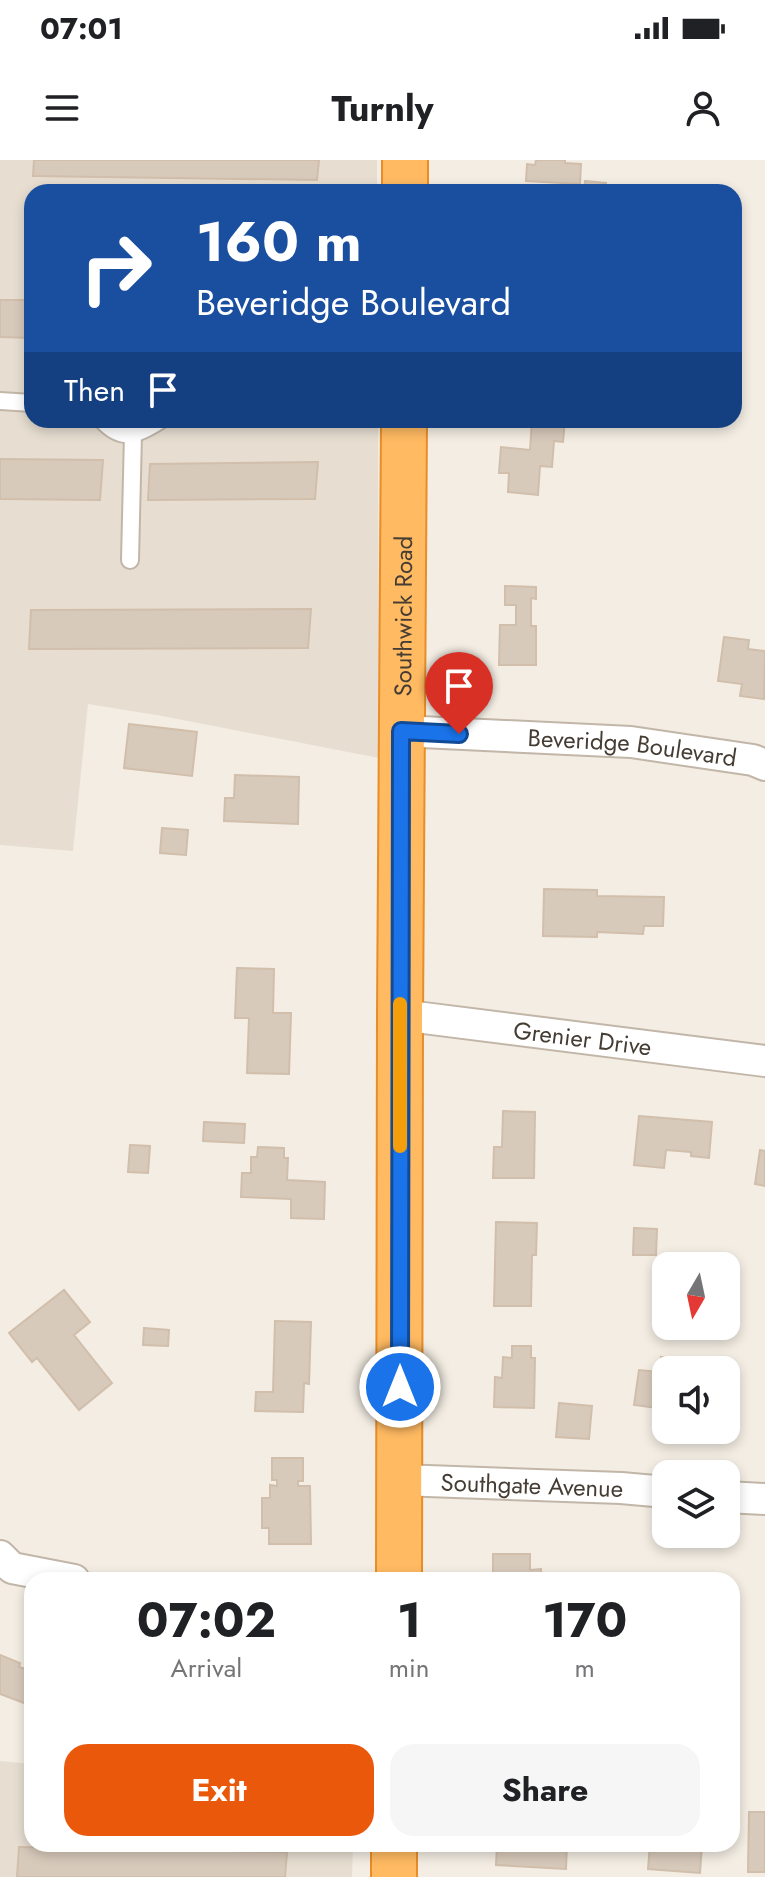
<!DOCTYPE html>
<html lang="en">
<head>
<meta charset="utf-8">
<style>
	:root { --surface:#fff; --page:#f6f6f6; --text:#202124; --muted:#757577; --accent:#ea580c }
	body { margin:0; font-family:Jost,sans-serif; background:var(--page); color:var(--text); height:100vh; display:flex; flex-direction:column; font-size:30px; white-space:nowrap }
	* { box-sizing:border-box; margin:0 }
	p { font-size:26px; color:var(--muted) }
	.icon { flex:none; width:44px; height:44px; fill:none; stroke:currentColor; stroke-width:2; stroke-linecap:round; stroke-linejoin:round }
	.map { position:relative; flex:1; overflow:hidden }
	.details { position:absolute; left:24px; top:1412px; width:716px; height:280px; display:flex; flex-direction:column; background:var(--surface); border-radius:24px; box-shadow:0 4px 12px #0003 }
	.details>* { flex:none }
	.guide { position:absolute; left:24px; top:24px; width:718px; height:244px; border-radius:24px; box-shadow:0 4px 12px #0003; background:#1a4fa0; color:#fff; overflow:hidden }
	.needle { width:52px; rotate:189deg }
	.fabs { position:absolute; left:652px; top:1092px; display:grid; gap:16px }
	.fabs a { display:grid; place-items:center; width:88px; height:88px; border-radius:16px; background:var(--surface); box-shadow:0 4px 12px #0003; font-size:40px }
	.pin { position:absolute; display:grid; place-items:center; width:68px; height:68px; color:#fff; margin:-82px -34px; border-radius:50% 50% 50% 0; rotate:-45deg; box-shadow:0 0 8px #0007 }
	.pin .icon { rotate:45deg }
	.me { position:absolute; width:88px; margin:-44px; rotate:0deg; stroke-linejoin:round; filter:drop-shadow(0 0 6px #0008) }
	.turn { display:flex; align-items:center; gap:28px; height:168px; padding:0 40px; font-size:36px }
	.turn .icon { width:104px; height:104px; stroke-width:2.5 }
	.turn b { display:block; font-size:56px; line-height:68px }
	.then { display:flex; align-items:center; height:76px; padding:0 40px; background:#0003; gap:16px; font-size:30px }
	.eta { display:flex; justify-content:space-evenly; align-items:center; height:136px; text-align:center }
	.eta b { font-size:48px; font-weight:700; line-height:56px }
	.primary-button { display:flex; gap:16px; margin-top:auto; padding:16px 40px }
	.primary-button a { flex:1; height:92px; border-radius:24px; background:var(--accent); color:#fff; font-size:32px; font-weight:700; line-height:92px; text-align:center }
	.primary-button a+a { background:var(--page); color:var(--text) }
	.status { display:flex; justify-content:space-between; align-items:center; height:56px; padding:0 40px; background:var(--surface); direction:ltr }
	.status svg { height:22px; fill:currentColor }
	header { display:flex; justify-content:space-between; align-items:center; height:104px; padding:0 40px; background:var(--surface); font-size:36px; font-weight:700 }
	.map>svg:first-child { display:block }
</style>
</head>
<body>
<div class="status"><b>07:01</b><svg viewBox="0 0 49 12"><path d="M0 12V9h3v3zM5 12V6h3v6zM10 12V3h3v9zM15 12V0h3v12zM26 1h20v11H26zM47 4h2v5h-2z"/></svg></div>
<header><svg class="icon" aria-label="menu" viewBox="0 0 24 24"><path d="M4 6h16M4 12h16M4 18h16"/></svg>Turnly<svg class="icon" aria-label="person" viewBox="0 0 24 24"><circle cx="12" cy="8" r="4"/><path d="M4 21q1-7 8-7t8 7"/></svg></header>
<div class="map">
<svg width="765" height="1717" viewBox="0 0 765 1717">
	<rect width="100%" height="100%" fill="#f3ede3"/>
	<g fill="#e7ded1">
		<polygon points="0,0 377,0 377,32 32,32 32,260 378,260 379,598 162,556 88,544 73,691 0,685"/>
		<polygon points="0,1601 32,1604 32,1684 353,1684 352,1717 0,1717"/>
	</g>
	<g fill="#d8cabb" stroke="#d1beab" stroke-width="2">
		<polygon points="34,0 319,0 317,20 33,16"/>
		<polygon points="536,0 565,0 565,3 581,4 580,24 526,21 527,4 535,5"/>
		<polygon points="585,21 606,23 605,32 584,32"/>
		<polygon points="0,140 32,140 32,178 0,177"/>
		<polygon points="532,260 565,260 563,282 554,281 552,307 540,306 538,335 508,332 509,313 499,313 501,287 530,290"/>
		<polygon points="0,299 103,300 100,340 0,339"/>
		<polygon points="318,302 315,339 148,340 150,304"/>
		<polygon points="505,426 536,427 536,439 531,438 531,466 536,466 536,505 499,505 500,465 516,465 516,445 505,445"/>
		<polygon points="311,449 308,488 29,489 31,450"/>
		<polygon points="724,477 749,480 748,489 765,491 764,539 740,536 742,524 718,521"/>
		<polygon points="129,564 197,572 192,616 124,608"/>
		<polygon points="235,615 299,617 298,664 224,661 225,638 234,638"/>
		<polygon points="162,668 188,670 186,695 160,693"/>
		<polygon points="544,729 597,730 597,736 664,737 663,766 644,766 643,774 597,772 597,777 543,776"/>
		<polygon points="237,808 274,809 273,853 291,853 289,914 247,913 249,858 235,858"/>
		<polygon points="503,951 535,952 534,1018 493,1018 494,987 502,987"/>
		<polygon points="639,956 712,962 709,998 691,996 691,992 666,990 664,1008 634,1005"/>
		<polygon points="204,962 245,964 244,983 203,981"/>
		<polygon points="130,985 150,986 148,1013 128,1012"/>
		<polygon points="258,987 284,988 284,998 288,998 287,1020 325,1022 324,1059 291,1058 291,1039 241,1037 242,1013 251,1013 251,997 257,997"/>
		<polygon points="760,990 765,991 765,1026 755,1024"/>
		<polygon points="496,1062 537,1063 536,1095 532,1095 531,1146 494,1146"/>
		<polygon points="634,1068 657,1069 656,1095 633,1095"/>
		<polygon points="64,1130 90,1162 74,1175 112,1223 79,1250 37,1198 32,1202 9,1173"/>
		<polygon points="275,1161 311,1162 309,1224 304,1223 303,1252 255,1251 256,1232 273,1232"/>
		<polygon points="144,1168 169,1170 168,1186 143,1185"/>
		<polygon points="512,1186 531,1186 531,1198 535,1198 534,1248 494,1247 495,1217 502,1218 503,1197 512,1198"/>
		<polygon points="661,1197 682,1200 681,1210 666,1210 666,1249 634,1245 639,1210 659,1212"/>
		<polygon points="559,1243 592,1246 589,1279 556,1277"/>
		<polygon points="272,1298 303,1298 303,1321 298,1321 298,1326 310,1326 311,1384 269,1384 269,1368 262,1368 262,1338 270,1338 270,1325 277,1326 277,1320 272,1320"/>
		<polygon points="493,1394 530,1394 530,1410 541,1409 541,1420 493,1420"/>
		<polygon points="694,1416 724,1419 724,1420 694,1420"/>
		<polygon points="0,1495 20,1503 19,1507 32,1511 32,1546 0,1534"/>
		<polygon points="749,1652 765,1652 765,1712 748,1712"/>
		<polygon points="497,1684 533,1684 533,1691 548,1691 548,1684 567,1684 566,1709 496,1705"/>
		<polygon points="650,1684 702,1684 700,1713 648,1709"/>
		<polygon points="19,1687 287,1692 285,1717 17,1717"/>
	</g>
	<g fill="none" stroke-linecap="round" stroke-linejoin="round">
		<defs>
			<g id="lane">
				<polyline points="0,241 32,243"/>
				<path d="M 102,260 C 123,283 138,274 161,260"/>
				<polyline points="130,400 133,274"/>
			</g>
			<g id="street">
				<path id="s1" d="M 401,571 L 631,582 L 753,600 L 765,605"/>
				<path id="s2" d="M 400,855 L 765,901"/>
				<path id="s3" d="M 400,1320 L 621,1328 L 666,1332"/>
				<polyline points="726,1337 765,1339"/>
				<polyline points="0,1396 12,1408 74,1420"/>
			</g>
			<g id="highway">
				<polyline points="405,32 405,0"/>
				<path id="s4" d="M 399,1420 L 400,855 L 404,260"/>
				<polyline points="394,1717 394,1684"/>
			</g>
		</defs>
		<use href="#lane" stroke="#c2b6a8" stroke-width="20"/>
		<use href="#street" stroke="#c2b6a8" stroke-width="34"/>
		<use href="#highway" stroke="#e88d28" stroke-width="48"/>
		<use href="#lane" stroke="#fff" stroke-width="16"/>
		<use href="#street" stroke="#fff" stroke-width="30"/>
		<use href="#highway" stroke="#ffba62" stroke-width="44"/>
	</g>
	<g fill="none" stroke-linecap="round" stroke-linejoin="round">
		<defs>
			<polyline id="route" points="400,1227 401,571 459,574"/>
		</defs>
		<use href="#route" stroke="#114b97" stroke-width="20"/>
		<use href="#route" stroke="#1a73e8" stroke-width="14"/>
		<polyline stroke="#f59e0b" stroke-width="14" points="400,986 400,844"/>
	</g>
	<g text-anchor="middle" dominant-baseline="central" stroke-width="6" stroke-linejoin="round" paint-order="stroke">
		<g font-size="24" fill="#453c33" stroke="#fff">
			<text stroke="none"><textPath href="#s4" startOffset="964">Southwick Road</textPath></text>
			<text stroke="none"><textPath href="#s1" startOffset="232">Beveridge Boulevard</textPath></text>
			<text stroke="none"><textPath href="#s2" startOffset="184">Grenier Drive</textPath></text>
			<text stroke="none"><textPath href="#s3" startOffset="132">Southgate Avenue</textPath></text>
		</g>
	</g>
</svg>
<div class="fabs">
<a><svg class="needle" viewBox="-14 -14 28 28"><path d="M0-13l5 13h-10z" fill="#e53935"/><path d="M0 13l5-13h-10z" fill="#757577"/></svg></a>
<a><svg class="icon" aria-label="sound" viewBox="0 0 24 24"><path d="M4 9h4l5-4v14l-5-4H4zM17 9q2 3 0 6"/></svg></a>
<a><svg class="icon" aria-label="layers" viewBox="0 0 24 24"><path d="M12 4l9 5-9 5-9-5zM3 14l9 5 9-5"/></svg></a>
</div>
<div class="pin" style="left:459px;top:574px;background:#d93025"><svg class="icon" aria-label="arrive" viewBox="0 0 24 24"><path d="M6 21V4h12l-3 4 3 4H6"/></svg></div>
<svg class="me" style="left:400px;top:1227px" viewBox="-20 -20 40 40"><circle r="17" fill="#1a73e8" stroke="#fff" stroke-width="3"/><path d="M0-11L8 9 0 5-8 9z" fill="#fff"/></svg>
<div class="guide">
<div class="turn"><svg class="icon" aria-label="right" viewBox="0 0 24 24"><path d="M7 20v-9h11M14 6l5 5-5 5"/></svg><div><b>160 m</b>Beveridge Boulevard</div></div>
<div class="then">Then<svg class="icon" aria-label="arrive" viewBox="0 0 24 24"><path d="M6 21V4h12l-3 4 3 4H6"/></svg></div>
</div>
<section class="details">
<div class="eta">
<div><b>07:02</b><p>Arrival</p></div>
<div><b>1</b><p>min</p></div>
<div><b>170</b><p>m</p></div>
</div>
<div class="primary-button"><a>Exit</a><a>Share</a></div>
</section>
</div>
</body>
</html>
